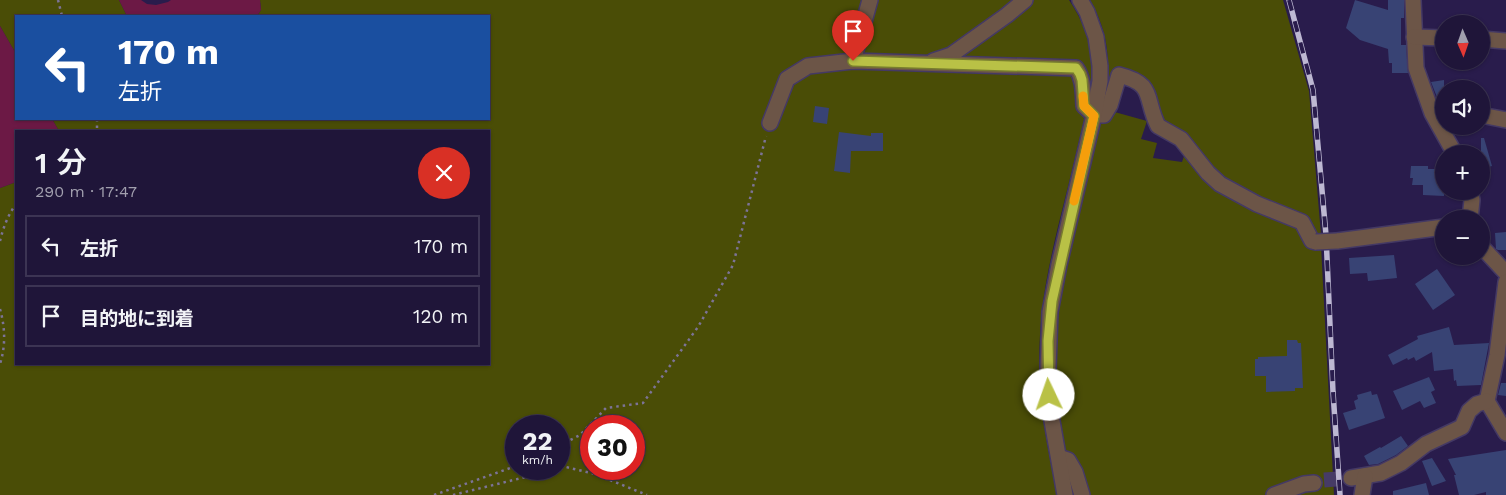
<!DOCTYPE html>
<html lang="ja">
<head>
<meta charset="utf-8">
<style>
	:root { --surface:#1f1539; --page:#271e41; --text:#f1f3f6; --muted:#a19fae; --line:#3c3453 }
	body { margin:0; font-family:"Work Sans","Noto Sans JP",sans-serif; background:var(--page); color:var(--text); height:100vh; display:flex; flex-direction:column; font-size:19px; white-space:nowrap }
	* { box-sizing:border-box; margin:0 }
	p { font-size:16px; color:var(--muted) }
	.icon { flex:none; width:28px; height:28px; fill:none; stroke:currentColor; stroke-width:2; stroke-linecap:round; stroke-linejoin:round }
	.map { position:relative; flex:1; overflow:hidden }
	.side { position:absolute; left:15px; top:130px; width:475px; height:235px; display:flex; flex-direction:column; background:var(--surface); border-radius:0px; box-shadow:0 1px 4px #0004,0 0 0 1px var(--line) }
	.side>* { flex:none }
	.top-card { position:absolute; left:15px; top:15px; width:475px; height:105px; border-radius:0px; box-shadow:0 1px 4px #0004,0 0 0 1px var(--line); background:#1a4fa0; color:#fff; overflow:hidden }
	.needle { width:32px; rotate:178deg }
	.buttons { position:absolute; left:1435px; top:15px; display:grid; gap:10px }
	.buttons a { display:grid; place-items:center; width:55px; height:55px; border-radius:50%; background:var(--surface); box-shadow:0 1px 4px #0004,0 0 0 1px var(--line); font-size:25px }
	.speed { position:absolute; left:505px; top:415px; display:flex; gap:10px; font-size:25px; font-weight:700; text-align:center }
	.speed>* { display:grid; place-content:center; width:65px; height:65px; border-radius:50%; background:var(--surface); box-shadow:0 1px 4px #0004,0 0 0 1px var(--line); line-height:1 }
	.speed small { font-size:12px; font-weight:400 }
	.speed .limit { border:8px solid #d22; background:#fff; color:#111 }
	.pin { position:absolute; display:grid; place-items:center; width:42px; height:42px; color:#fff; margin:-51px -21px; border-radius:50% 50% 50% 0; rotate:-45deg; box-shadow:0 0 5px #0007 }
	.pin .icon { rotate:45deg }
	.me { position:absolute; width:55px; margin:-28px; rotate:357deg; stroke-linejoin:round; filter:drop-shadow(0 0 4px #0008) }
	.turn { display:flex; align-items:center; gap:18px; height:105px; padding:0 20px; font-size:22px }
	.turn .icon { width:65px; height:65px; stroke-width:2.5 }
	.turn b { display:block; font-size:35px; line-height:42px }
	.round { display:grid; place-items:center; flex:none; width:52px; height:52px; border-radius:26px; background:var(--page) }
	.summary { display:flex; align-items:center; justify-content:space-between; height:85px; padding:0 20px }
	h1 { font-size:30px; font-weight:600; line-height:38px }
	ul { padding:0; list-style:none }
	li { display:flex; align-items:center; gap:15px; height:62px; margin:0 10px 8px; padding:0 10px; border:2px solid var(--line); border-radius:0px }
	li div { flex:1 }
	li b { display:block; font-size:19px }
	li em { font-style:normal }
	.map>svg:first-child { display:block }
</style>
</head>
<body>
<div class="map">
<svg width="1506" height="495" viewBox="0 0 1506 495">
	<rect width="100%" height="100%" fill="#291c4c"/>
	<g fill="#4a4d06" fill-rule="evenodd">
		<polygon points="0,0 119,0 127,16 16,16 16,54 0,26"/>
		<path d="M 260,0 L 1069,0 C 1083,20 1091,43 1092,67 C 1092,93 1084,120 1078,145 C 1066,199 1048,257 1042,311 C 1038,348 1038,387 1044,424 C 1047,448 1053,471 1057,495 L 0,495 L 0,188 L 16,182 L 16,364 L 489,364 L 489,131 L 59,131 L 52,119 L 489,119 L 489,16 L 257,16 L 261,10 ZM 516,426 L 559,426 L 559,469 L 516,469 ZM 591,426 L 634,426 L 634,469 L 591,469 Z"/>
		<path d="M 1090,0 L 1283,0 L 1309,91 L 1321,235 L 1316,239 L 1304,221 L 1231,188 L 1160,124 L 1132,75 L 1103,108 C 1111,68 1111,37 1090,0 Z"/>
		<path d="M 1111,111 L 1147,121 L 1141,139 L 1157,143 L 1153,158 L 1182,162 L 1186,150 L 1206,175 L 1295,221 L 1321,246 L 1334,495 L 1073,495 C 1065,443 1053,393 1056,340 C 1058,301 1068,263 1076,225 C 1084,191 1091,158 1099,124 L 1107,117 Z"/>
	</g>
	<g fill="#6c1945">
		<polygon points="119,0 141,0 147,4 156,5 168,2 171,0 260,0 261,10 257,16 127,16"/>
		<polygon points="0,26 16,54 16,119 52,119 59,131 16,131 16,182 0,188"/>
	</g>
	<g fill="#384374">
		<polygon points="1355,0 1388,10 1388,0 1404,0 1404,18 1401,18 1401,45 1406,45 1408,73 1392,73 1392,63 1389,63 1388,49 1360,40 1346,28"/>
		<polygon points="1444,80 1444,115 1431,82"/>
		<polygon points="815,106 829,108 827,124 813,122"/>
		<polygon points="839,132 871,136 871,133 883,133 883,151 851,151 850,173 834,171"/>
		<polygon points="1481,138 1484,138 1492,166 1481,169"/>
		<polygon points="1411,166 1428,166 1428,169 1437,169 1436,174 1444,174 1444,196 1423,195 1423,185 1412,185 1413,178 1410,178"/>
		<polygon points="1506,232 1506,250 1498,250 1496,249 1495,233"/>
		<polygon points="1394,255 1397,278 1368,281 1367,273 1350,274 1349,258"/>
		<polygon points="1437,269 1455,295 1433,310 1415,284"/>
		<polygon points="1449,327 1454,345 1489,343 1481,385 1457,386 1456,380 1454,381 1453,369 1434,371 1432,352 1416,361 1414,357 1408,360 1407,358 1393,365 1388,355 1418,339 1417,336"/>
		<polygon points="1287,340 1297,340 1298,343 1301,343 1303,388 1295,388 1295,391 1266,392 1266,376 1255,376 1255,359 1258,359 1258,357 1287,356"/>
		<polygon points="1429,377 1435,390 1431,392 1436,403 1424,408 1420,401 1402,410 1393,391"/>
		<polygon points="1501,383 1506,383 1506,396 1498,395"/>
		<polygon points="1371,391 1372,395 1377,394 1385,418 1349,430 1343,413 1356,409 1354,401 1358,399 1357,395"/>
		<polygon points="1401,436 1408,446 1396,455 1378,464 1369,465 1364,456 1380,447 1381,448"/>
		<polygon points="1506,450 1506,495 1486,495 1486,492 1474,495 1459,495 1454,475 1456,475 1448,459"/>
		<polygon points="1432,458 1446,481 1432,486 1422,461"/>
		<polygon points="1426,483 1429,495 1393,495 1393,491"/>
	</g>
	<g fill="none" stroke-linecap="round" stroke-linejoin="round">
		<polyline stroke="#463b66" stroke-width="15" stroke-dasharray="15 8" stroke-linecap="butt" points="1324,480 1351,478"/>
		<defs>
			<g id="minor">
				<polyline points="1413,0 1416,68 1432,113 1455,154"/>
				<polyline points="1414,37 1444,38"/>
				<polyline points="1481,39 1506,41"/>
				<polyline points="853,61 870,0"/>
				<polyline points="933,61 951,55 1007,15 1025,0"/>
				<polyline points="1481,115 1506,120"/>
				<path d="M 770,123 L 787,79 L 808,66 L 853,61 L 1076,68 C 1084,79 1083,93 1084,106 L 1094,115 L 1104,115 L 1110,105 L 1119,75 C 1156,84 1144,98 1158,126 L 1181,139 L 1208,173 L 1220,184 L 1257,204 L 1302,222 L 1312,241 L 1316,242"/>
				<polyline points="1470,219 1472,200 1470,191"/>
				<polyline points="1337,241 1444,227"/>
				<polyline points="1481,246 1506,273"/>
				<polyline points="1506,282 1497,355 1487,401 1506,433"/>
				<polyline points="1059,457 1068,460 1075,472 1082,495"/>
				<polyline points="1351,478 1381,473 1401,463 1426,444 1462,427 1469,411 1477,404 1487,401"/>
				<polyline points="1065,495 1052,421 1049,395 1048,370 1050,312 1059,265 1094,115 1100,81 1100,66 1096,37 1087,12 1080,0"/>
				<polyline points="1274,495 1304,484 1314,483"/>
				<polyline points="1362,495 1365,476"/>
			</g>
		</defs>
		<use href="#minor" stroke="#443964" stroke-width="18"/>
		<g stroke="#7c7397" stroke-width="2.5" stroke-dasharray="2.5 4" stroke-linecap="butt">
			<polyline points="58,0 62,16"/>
			<polyline points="97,119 97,131"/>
			<path d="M 0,241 C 3,228 8,215 16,204"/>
			<path d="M 0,309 C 5,327 6,345 0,364"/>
			<polyline points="559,446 580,435 606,408 643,403 698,327 733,265 766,136"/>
			<polyline points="434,495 516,466"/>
			<polyline points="453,495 566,467 595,474 647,495"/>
		</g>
		<use href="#minor" stroke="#6c5547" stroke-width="15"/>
		<defs>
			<polyline id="rail" points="1289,0 1313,90 1326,235 1333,392 1340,495"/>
		</defs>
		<use href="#rail" stroke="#bdb8d2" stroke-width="5.5"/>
		<use href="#rail" stroke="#291c4c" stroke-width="4" stroke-dasharray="11" stroke-linecap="butt"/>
		<defs>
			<polyline id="minor-bridge" points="1316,242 1337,241"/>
		</defs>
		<use href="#minor-bridge" stroke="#443964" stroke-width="18" stroke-linecap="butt"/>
		<use href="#minor-bridge" stroke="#6c5547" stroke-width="15"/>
	</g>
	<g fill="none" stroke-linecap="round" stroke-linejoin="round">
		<defs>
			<polyline id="route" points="853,61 1076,68 1080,74 1082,80 1084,106 1094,116 1052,301 1048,341 1049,395"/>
		</defs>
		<use href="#route" stroke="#787d2e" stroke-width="12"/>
		<use href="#route" stroke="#b9c146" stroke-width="9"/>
		<polyline stroke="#f59e0b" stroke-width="9" points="1074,201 1094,116 1084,106 1083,96"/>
	</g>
</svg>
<div class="buttons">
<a><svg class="needle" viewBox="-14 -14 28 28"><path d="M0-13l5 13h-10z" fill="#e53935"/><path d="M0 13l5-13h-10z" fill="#a19fae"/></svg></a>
<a><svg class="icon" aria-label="sound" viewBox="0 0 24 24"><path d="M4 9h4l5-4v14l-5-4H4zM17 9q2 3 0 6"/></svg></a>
<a>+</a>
<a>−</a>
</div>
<div class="speed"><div>22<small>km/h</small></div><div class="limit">30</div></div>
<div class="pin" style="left:853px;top:61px;background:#d93025"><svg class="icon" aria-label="arrive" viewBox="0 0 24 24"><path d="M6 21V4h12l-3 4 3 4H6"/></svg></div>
<svg class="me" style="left:1049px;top:395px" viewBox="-20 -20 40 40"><circle r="19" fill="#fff"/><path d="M0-13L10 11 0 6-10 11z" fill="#b9c146"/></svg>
<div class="top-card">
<div class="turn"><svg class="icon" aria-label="left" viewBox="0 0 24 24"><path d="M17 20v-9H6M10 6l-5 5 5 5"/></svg><div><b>170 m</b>左折</div></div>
</div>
<section class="side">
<div class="summary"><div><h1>1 分</h1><p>290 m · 17:47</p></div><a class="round" style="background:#d93025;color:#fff"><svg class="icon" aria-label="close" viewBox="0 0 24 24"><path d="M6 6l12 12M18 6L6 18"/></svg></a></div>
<ul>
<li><svg class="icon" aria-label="left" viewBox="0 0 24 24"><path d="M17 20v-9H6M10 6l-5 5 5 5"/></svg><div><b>左折</b></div><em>170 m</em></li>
<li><svg class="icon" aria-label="arrive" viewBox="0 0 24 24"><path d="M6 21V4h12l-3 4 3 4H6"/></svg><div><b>目的地に到着</b></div><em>120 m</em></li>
</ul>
</section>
</div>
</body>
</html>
